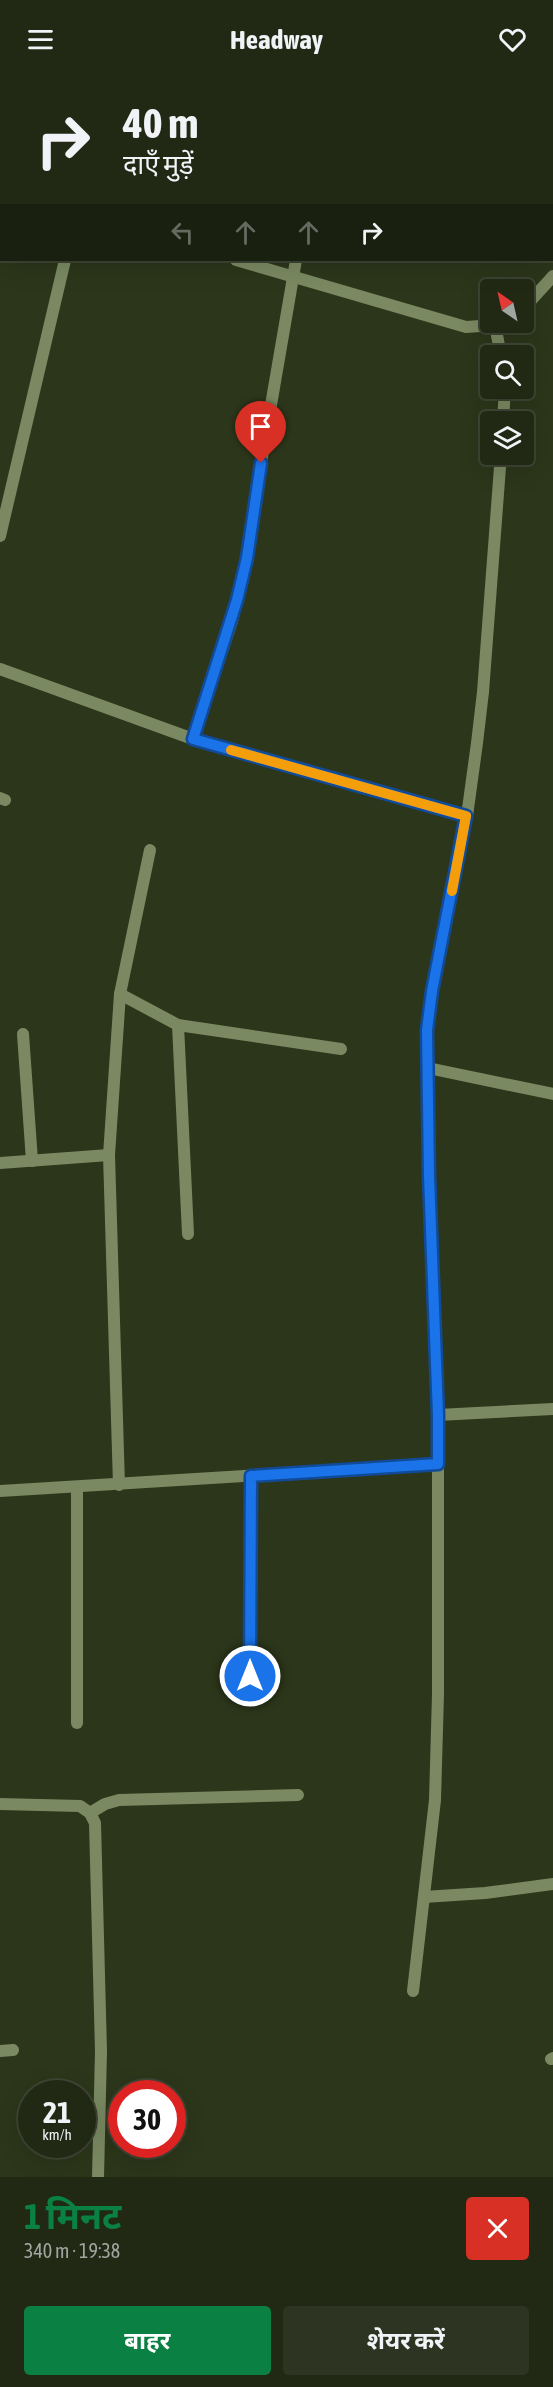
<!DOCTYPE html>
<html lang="hi">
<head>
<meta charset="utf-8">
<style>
	:root { --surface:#212814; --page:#2d3422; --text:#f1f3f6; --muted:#a2a6a0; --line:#3e4434; --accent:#0b8043 }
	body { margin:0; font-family:"Asap Condensed","Noto Sans Devanagari",sans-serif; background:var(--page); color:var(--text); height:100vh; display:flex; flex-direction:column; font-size:22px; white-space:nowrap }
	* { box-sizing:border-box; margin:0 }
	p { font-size:20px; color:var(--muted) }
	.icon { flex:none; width:33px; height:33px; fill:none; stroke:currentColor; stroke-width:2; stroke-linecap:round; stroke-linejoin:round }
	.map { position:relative; height:2099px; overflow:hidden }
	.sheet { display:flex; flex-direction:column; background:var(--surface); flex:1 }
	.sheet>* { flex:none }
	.hud { position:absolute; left:0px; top:0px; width:554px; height:183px; box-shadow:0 6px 24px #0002,0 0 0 2px var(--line); background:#212814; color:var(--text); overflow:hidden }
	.needle { width:39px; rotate:326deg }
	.controls { position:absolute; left:480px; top:201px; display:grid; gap:12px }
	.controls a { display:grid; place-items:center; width:54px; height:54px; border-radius:6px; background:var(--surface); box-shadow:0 6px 24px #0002,0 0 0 2px var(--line); font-size:30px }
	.speed { position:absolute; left:18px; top:2002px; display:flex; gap:12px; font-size:30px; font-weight:700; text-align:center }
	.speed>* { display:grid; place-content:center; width:78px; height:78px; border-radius:50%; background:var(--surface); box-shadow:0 6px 24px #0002,0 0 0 2px var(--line); line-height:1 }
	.speed small { font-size:15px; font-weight:400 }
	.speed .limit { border:9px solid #d22; background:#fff; color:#111 }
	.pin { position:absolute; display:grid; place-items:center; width:51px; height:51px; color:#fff; margin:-62px -26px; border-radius:50% 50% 50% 0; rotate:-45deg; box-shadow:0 0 6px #0007 }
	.pin .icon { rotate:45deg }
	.me { position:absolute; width:66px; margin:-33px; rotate:0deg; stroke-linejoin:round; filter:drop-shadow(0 0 4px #0008) }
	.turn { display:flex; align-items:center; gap:21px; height:126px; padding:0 24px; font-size:27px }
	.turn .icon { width:78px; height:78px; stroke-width:2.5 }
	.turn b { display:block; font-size:42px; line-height:51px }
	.lanes { display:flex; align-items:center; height:57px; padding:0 24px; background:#0003; justify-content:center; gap:30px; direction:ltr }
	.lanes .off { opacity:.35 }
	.round { display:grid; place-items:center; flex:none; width:63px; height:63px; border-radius:6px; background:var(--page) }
	.overview { display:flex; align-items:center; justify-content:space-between; height:102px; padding:0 24px }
	h1 { font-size:36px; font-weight:700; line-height:45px; color:var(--accent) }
	.button { display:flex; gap:12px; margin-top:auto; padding:12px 24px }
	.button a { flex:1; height:69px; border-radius:6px; background:var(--accent); color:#fff; font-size:24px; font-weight:700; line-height:69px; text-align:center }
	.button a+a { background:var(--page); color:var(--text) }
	header { display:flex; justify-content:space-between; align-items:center; height:78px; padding:0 24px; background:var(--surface); font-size:27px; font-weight:700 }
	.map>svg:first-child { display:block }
</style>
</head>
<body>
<header><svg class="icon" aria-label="menu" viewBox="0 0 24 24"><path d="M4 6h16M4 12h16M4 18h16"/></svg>Headway<svg class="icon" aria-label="heart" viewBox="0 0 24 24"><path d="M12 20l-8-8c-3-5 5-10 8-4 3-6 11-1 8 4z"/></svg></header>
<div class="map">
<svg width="553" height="2099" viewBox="0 0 553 2099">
	<rect width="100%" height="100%" fill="#2c361a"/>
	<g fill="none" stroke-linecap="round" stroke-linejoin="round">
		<g stroke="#7a8962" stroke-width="12">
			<polyline points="0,1726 80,1728 90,1735 95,1745 101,1973 98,2099"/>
			<polyline points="90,1735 105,1726 119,1722 298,1717"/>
			<polyline points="0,1973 13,1972"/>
		</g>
		<g stroke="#7a8962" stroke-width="12">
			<polyline points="99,2 99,0"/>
			<polyline points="338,2 338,0"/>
			<polyline points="0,115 2,115"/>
			<polyline points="236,182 466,249 495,247 500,244"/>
			<polyline points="524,230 553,198"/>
			<polyline points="495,247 501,278"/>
			<polyline points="503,344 505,310"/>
			<polyline points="0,458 65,182"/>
			<polyline points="0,591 193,661 467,738"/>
			<polyline points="193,661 232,543 247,480 261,385 296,182"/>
			<polyline points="0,720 5,722"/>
			<polyline points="120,916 178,947 341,971"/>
			<polyline points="178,947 188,1156"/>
			<polyline points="23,956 32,1083"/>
			<polyline points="428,990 553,1016"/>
			<polyline points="0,1085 109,1077"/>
			<polyline points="438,1337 553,1331"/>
			<polyline points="119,1407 109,1077 120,916 150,772"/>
			<polyline points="77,1410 77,1645"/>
			<polyline points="0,1413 438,1386"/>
			<polyline points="251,1598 251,1398"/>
			<polyline points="424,1819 485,1815 553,1806"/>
			<polyline points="413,1913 435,1722 438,1616 438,1337 429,1098 427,952 432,913 467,738 477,665 483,614 501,376"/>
			<polyline points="551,1981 553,1980"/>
		</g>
	</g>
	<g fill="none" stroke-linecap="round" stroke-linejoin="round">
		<defs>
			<polyline id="route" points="250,1598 251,1398 438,1386 438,1337 429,1098 427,952 432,913 466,738 193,661 237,522 247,480 261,385"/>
		</defs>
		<use href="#route" stroke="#114b97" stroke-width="15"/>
		<use href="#route" stroke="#1a73e8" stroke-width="10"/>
		<polyline stroke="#f59e0b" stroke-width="10" points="231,672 466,738 452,813"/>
	</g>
</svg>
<div class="controls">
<a><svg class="needle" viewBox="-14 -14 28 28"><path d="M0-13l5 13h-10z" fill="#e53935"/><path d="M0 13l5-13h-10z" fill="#a2a6a0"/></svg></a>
<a><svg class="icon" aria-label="search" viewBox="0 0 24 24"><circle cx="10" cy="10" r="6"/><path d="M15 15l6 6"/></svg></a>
<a><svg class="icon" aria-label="layers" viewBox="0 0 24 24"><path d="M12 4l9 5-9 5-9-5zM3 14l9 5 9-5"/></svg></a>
</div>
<div class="speed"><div>21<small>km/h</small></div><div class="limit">30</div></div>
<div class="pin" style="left:261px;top:385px;background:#d93025"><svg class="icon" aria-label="arrive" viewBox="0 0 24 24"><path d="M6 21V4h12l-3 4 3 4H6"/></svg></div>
<svg class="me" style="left:250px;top:1598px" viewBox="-20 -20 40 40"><circle r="17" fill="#1a73e8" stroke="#fff" stroke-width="3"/><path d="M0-11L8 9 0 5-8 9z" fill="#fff"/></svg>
<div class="hud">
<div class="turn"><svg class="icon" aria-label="right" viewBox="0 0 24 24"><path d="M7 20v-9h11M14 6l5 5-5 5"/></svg><div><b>40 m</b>दाएँ मुड़ें</div></div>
<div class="lanes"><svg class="icon off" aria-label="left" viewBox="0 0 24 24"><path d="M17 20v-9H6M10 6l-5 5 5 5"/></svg><svg class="icon off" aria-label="ahead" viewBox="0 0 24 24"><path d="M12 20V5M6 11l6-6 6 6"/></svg><svg class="icon off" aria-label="ahead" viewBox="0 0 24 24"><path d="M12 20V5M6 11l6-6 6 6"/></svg><svg class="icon" aria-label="right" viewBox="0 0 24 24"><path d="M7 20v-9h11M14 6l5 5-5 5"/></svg></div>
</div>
</div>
<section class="sheet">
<div class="overview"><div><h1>1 मिनट</h1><p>340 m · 19:38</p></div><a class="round" style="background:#d93025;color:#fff"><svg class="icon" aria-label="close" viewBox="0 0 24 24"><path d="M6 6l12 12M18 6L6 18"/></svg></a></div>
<div class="button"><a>बाहर</a><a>शेयर करें</a></div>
</section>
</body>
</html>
